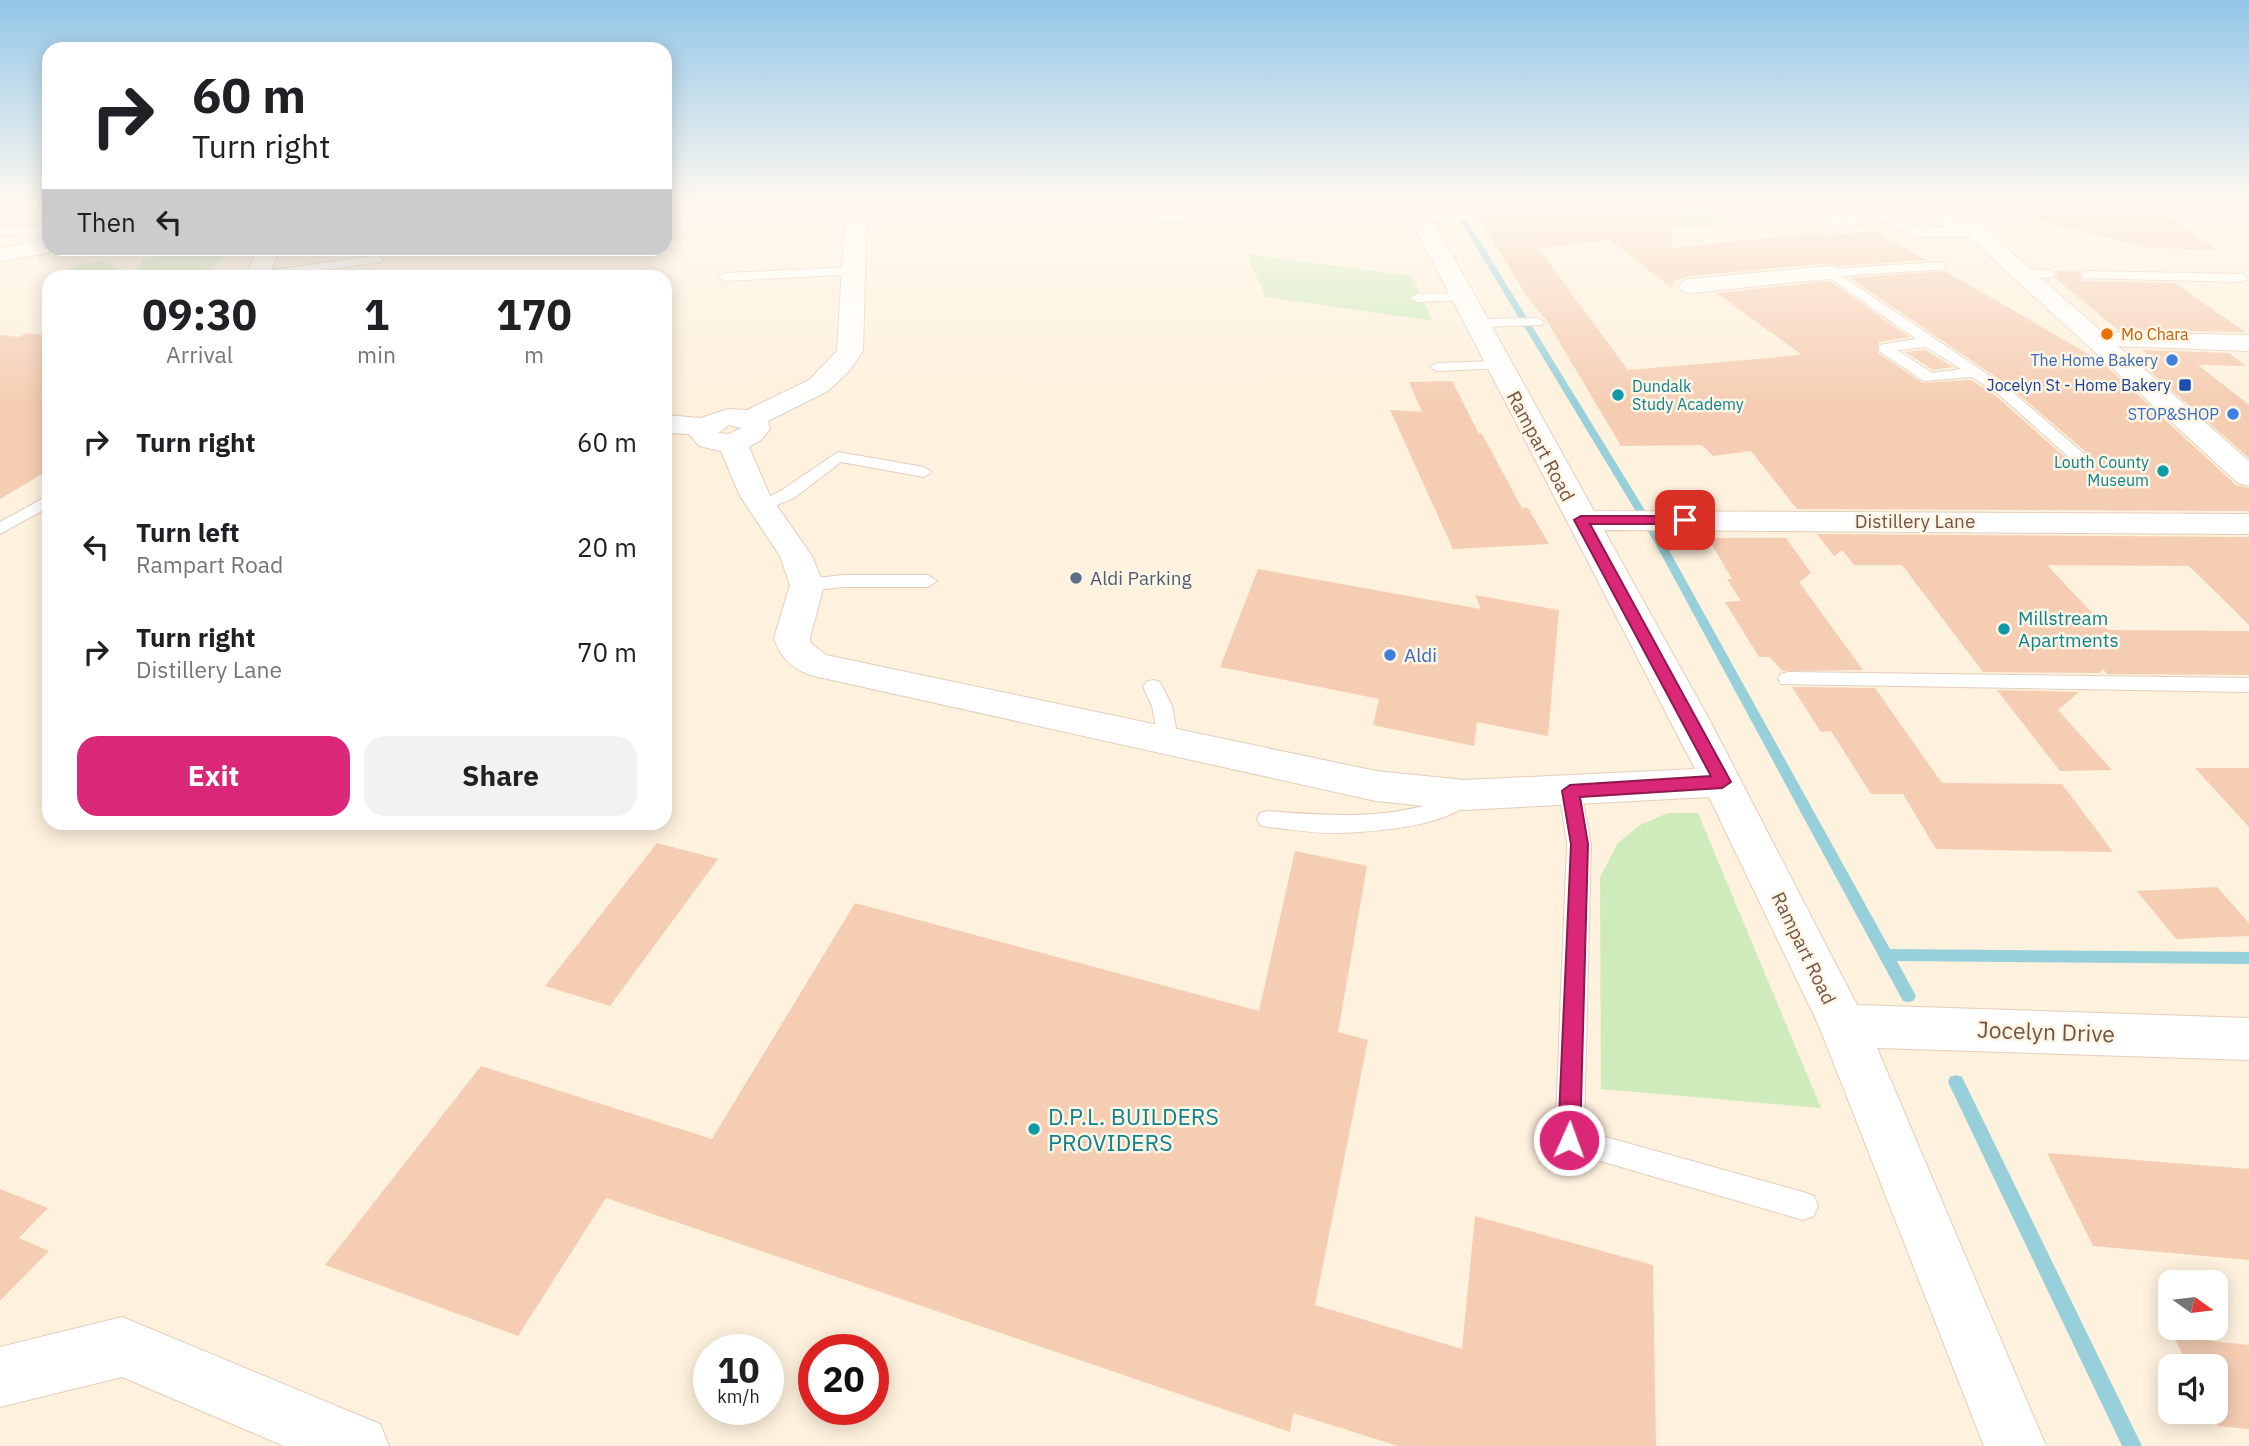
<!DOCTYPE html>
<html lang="en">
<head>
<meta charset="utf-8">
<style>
	:root { --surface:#fff; --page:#f2f2f2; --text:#202124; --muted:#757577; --accent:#db2777 }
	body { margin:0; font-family:"IBM Plex Sans",sans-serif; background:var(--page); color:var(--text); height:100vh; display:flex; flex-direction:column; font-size:26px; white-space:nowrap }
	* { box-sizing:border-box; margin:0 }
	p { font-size:23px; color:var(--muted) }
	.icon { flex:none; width:38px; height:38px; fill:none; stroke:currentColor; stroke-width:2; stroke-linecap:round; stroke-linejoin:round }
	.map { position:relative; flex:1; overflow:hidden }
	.sheet { position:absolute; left:42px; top:270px; width:630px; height:560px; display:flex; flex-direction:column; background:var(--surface); border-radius:21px; box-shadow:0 4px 18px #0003 }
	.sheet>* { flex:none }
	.guide { position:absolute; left:42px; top:42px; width:630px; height:214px; border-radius:21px; box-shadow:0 4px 18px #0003; background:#fff; color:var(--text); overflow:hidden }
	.needle { width:46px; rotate:104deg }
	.controls { position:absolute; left:2158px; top:1270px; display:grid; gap:14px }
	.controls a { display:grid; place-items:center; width:70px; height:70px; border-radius:14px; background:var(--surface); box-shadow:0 4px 18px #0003; font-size:35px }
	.speed { position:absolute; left:693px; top:1334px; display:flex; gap:14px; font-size:35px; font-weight:700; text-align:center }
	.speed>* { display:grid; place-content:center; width:91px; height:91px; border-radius:50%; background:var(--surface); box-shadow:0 4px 18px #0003; line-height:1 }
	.speed small { font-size:18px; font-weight:400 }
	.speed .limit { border:10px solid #d22; background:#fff; color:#111 }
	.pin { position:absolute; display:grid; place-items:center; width:60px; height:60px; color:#fff; margin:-30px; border-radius:14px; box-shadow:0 4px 10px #0006 }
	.me { position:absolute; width:77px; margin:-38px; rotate:2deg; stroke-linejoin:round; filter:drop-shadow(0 0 5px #0008) }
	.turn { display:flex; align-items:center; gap:24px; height:147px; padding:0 35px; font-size:32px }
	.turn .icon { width:91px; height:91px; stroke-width:2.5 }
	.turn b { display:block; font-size:49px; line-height:60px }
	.then { display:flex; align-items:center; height:66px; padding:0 35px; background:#0003; gap:14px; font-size:26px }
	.eta { display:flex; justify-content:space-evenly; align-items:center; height:119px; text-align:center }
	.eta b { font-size:42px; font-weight:700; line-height:49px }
	.action { display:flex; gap:14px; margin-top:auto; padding:14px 35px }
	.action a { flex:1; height:80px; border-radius:21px; background:var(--accent); color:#fff; font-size:28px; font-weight:700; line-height:80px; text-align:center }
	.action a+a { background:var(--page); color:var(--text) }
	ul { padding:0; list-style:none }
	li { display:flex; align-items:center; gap:21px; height:105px; padding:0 35px }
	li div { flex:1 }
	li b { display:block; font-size:26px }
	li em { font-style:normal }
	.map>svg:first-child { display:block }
</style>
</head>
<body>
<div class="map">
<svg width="2249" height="1446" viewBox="0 0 2249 1446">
	<rect width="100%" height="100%" fill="#fef1dd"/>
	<g fill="#cfebbc">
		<polygon points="1705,209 1726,223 1667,229 1644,214"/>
		<path d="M 178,249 L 219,249 L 226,254 C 218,274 148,286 134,272 L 142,261 Z"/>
		<polygon points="1246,254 1412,276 1433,321 1266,297"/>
		<polygon points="97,261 109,262 115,268 108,276 58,276 77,265"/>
		<polygon points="1668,813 1698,813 1821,1108 1601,1089 1600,877 1618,843 1640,825"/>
	</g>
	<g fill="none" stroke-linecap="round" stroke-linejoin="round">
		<g fill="#97d0da" fill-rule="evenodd">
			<polygon points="1449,202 1456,202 1665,543 1890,949 2249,952 2249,964 1897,961 1916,996 1913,1001 1908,1002 1903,1001 1655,543"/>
			<polygon points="1956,1075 1962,1077 2142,1446 2122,1446 1948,1082 1950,1077"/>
		</g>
	</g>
	<g fill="#f5cdb3">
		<polygon points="1469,202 1670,202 1672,248 1817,233 1822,236 1874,231 1926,260 1838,266 1829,263 1691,276 1673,281 1673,289 1610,240 1538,248 1628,370 1802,355 1717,293 1830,281 1909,337 1879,342 1878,353 1923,383 1971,380 1996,396 2069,461 2085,460 2087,455 2085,451 2009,386 1850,278 1945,271 2102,362 2236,485 2249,488 2249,511 1797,509 1751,451 1713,456 1702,445 1621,446 1547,321 1526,295 1480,220 1483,214 1480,207"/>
		<polygon points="2033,204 2154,207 2218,250 2152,248 2031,219"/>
		<polygon points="2056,271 2080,271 2082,281 2175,283 2245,332 2118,330 2055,278 2058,275"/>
		<polygon points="27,333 49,336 49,470 0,499 0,335 19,337"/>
		<polygon points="1925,350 1953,367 1933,370 1905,352"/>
		<polygon points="2142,350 2229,353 2246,366 2198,365 2249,405 2249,458 2152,373 2159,363"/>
		<polygon points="1452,381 1479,434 1482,434 1522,508 1528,508 1549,544 1453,549 1390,410 1422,412 1409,382"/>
		<polygon points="1817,534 2249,537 2249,625 2189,566 2047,565 2108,630 2249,631 2249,675 2107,674 2103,669 2099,673 1983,672 1902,565 1854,565 1842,550 1834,556"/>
		<polygon points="1708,538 1786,538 1811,573 1799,582 1863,670 1782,671 1770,657 1759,657 1725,602 1741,601 1727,579 1732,579"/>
		<polygon points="1258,569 1481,609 1475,595 1559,610 1548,736 1477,722 1474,746 1373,725 1379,699 1220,667"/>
		<polygon points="1792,687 1875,688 1942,783 2062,784 2113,852 1936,849 1903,794 1871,794 1831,731 1821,732"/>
		<polygon points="1997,690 2079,692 2058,710 2112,770 2060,771"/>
		<polygon points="2195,768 2249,768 2249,827"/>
		<polygon points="657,843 718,859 610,1006 545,986"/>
		<polygon points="1295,851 1367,866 1338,1032 1368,1040 1315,1305 1462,1349 1475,1216 1653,1265 1656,1446 1398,1446 1293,1413 1290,1432 606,1198 518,1336 325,1265 481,1066 712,1139 855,903 1259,1011"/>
		<polygon points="2217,887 2249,923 2249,936 2176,939 2137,891"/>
		<polygon points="2047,1153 2249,1169 2249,1260 2093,1246"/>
		<polygon points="0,1189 48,1208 19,1238 49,1251 0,1301"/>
		<polygon points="2174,1337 2249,1345 2249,1429 2218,1426 2211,1412 2216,1412 2216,1367 2189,1367"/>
	</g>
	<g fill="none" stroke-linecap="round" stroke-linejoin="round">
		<defs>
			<g id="lane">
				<path d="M 1111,202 L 1143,202 C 1136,207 1118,207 1111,202 Z"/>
				<polygon points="1858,202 1872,202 1916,228 1975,228 1981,232 1975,236 1914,236 1888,222 1830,226 1824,222 1830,218 1877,215"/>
				<path d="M 1909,202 L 1921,202 L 1938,218 L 1959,220 L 1965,224 C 1946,237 1921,216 1909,202 Z"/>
				<polygon points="43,225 49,229 49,243 45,250 41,251 35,247 40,237 38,233 0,235 0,227"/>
				<polygon points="377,255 383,259 381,262 282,276 253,276 259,272"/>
				<path d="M 1941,262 L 1945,263 L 1945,269 L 1842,276 L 2008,388 L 2083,453 L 2085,456 L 2083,459 L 2071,459 L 1998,394 L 1972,377 L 1924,381 L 1879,351 L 1879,345 L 1916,339 L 1823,273 L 1829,269 ZM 1926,347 L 1961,369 L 1932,373 L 1897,350 Z"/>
				<polygon points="853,267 857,268 857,274 725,281 719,277 725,273"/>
				<polygon points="2022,269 2050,270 2056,274 2050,278 2017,276 2017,270"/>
				<polygon points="2087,271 2242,274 2248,278 2242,282 2082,278 2082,272"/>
				<polygon points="1462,293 1469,297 1467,300 1417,302 1410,298 1417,294"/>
				<polygon points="1537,318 1544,322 1542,325 1476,327 1469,323 1476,319"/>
				<polygon points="1498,361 1505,365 1503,368 1437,371 1430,367 1437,363"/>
				<polygon points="838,452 924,467 932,472 924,477 841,462 794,498 762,511 753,506 782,490"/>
				<polygon points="49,495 49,507 0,534 0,522"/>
				<polygon points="844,575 928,575 937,581 928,587 844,587 807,591 798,585 807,579"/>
				<polygon points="1788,672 2249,678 2249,692 1781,684 1778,679 1781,674"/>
				<polygon points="1153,680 1160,682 1172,706 1178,739 1175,744 1167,746 1159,744 1152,706 1143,687 1146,682"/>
				<polygon points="1570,783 1578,785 1581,791 1591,844 1584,1131 1803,1192 1814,1196 1818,1206 1814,1216 1803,1220 1559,1149 1555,1140 1567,844 1559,791 1562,785"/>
				<path d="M 1464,787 L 1472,789 L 1475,795 C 1457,827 1372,832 1338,833 C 1315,834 1291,829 1268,827 L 1260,825 L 1257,819 L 1260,813 L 1268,811 C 1322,815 1377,820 1430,804 C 1442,801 1452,791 1464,787 Z"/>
			</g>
			<g id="street">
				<path d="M 846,202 L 867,202 L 863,351 L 850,370 L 828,391 L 768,421 L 770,429 L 761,440 L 749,447 L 770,496 L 812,556 L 824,585 L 810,638 L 811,643 L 826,655 L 1376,771 L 1464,780 L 1695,769 L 1402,202 L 1423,202 L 1426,207 L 1478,208 L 1481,213 L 1478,218 L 1433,220 L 1594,511 L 2249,514 L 2249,534 L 1604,530 L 1709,719 L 1857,1005 L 2249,1018 L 2249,1060 L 1877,1048 L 2046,1446 L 1984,1446 L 1819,1026 L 1709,797 L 1464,810 L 1376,801 L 814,676 C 795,671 780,658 774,638 L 790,585 L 780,556 L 740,496 L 721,451 L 699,446 L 689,434 L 665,433 L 665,415 L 701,418 L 728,409 L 747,410 L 809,380 L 837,351 ZM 729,425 L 741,428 L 729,434 L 718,433 Z"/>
				<polygon points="1149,202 1170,202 1172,210 1188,211 1191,216 1188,221 1155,221"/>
				<polygon points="2187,202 2249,202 2249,212 2197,208"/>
				<polygon points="49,239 49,248 59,248 57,251 0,262 0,248"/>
				<polygon points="251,248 274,248 277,255 269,276 246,276 255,255"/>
				<polygon points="1829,266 1837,268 1841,273 1837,278 1691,293 1683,291 1679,286 1683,281 1691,279"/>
				<polygon points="2097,332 2249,335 2249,351 2088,345 2084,340 2088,335"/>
				<polygon points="122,1317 380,1424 389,1446 284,1446 122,1377 0,1407 0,1347"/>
			</g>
			<polygon id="secondary" points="1931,202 1954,202 2249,461 2249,486 2238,483"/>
		</defs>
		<use href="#lane" stroke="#e4cebc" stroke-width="2"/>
		<use href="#street" stroke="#e4cebc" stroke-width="2"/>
		<use href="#secondary" stroke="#e9cfb9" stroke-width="2"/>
		<use href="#lane" fill="#fff" fill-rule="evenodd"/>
		<use href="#street" fill="#fff" fill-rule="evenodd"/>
		<use href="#secondary" fill="#fff" fill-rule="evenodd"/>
	</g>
	<linearGradient id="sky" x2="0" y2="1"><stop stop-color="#92c6e8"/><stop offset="0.5" stop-color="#fff9f0"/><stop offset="1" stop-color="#fff9f0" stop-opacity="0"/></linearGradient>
	<rect width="2249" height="405" fill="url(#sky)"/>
	<polygon fill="#db2777" stroke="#8e194d" stroke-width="2" points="1581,516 1685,516 1692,520 1685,524 1590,524 1731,782 1722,788 1580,797 1588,844 1580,1140 1576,1147 1569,1150 1561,1147 1558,1140 1571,844 1562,791 1570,785 1711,776 1574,520"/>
	<circle fill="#e8710a" stroke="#fff5e5" stroke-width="2.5" cx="2107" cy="334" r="7"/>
	<g fill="#3f7fe0" stroke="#fff5e5" stroke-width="2.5">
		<circle cx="2172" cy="360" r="7"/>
		<circle cx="2233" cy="414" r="7"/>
		<circle cx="1390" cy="655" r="7"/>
	</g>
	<rect fill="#1a4fb4" stroke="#fff5e5" stroke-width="2.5" x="2178" y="378" width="14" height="14" rx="3.5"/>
	<g fill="#0f9aa8" stroke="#fff5e5" stroke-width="2.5">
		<circle cx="1618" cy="395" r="7"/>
		<circle cx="2163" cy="471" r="7"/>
		<circle cx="2004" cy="629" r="7"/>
		<circle cx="1034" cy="1129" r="7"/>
	</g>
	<circle fill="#5c6f8a" stroke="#fff5e5" stroke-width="2.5" cx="1076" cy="578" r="7"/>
	<g text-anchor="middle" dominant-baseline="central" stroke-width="5" stroke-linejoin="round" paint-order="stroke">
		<g font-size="16" fill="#c56008" stroke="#fff5e5" text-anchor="start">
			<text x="2121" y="334">Mo Chara</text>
		</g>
		<g font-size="16" fill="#366cbe" stroke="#fff5e5" text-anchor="end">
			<text x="2158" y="360">The Home Bakery</text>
			<text x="2219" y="414">STOP&amp;SHOP</text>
		</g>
		<g font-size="16" fill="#164399" stroke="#fff5e5" text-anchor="end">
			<text x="2171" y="385">Jocelyn St - Home Bakery</text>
		</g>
		<g font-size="16" fill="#0d838f" stroke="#fff5e5" text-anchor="start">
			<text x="1632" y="386">Dundalk<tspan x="1632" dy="18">Study Academy</tspan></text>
			<text x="2149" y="462" text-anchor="end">Louth County<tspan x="2149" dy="18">Museum</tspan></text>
		</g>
		<g font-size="19" fill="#745545" stroke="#fff5e5">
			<text transform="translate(1541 446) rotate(62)">Rampart Road</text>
			<text x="1915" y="521">Distillery Lane</text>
			<text transform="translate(1804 948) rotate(64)">Rampart Road</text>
		</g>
		<g font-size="19" fill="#4e5e75" stroke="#fff5e5" text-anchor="start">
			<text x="1090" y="578">Aldi Parking</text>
		</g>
		<g font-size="19" fill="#0d838f" stroke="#fff5e5" text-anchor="start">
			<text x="2018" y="618">Millstream<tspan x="2018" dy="22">Apartments</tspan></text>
		</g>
		<g font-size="19" fill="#366cbe" stroke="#fff5e5" text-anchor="start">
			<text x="1404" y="655">Aldi</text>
		</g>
		<g font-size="23" fill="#745545" stroke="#fff5e5">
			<text transform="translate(2046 1031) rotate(2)">Jocelyn Drive</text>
		</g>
		<g font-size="23" fill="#0d838f" stroke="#fff5e5" text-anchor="start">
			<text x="1048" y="1116">D.P.L. BUILDERS<tspan x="1048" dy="26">PROVIDERS</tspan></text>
		</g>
	</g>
</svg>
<div class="controls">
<a><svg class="needle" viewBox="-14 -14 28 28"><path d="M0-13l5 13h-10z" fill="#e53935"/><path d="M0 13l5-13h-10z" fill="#757577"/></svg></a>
<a><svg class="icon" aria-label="sound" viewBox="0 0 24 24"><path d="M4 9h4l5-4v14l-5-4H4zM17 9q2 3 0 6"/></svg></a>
</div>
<div class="speed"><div>10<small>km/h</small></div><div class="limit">20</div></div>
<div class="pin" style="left:1685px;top:520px;background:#d93025"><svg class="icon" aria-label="arrive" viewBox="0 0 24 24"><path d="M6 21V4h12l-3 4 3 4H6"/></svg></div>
<svg class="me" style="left:1569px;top:1140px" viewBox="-20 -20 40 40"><circle r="17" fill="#db2777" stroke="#fff" stroke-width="3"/><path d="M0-11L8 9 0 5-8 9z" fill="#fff"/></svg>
<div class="guide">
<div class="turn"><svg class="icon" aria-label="right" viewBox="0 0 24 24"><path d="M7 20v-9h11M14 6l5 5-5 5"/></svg><div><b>60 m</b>Turn right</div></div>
<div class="then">Then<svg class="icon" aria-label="left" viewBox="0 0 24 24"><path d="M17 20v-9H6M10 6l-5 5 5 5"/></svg></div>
</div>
<section class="sheet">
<div class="eta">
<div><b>09:30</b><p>Arrival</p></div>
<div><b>1</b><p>min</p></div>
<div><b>170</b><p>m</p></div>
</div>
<ul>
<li><svg class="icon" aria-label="right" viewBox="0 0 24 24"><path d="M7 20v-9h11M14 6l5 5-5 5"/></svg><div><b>Turn right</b></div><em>60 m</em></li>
<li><svg class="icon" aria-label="left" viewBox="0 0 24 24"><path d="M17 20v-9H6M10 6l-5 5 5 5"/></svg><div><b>Turn left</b><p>Rampart Road</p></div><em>20 m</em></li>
<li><svg class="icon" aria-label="right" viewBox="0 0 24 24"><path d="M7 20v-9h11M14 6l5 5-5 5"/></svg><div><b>Turn right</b><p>Distillery Lane</p></div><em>70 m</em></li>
</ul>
<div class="action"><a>Exit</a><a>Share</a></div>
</section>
</div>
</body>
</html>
